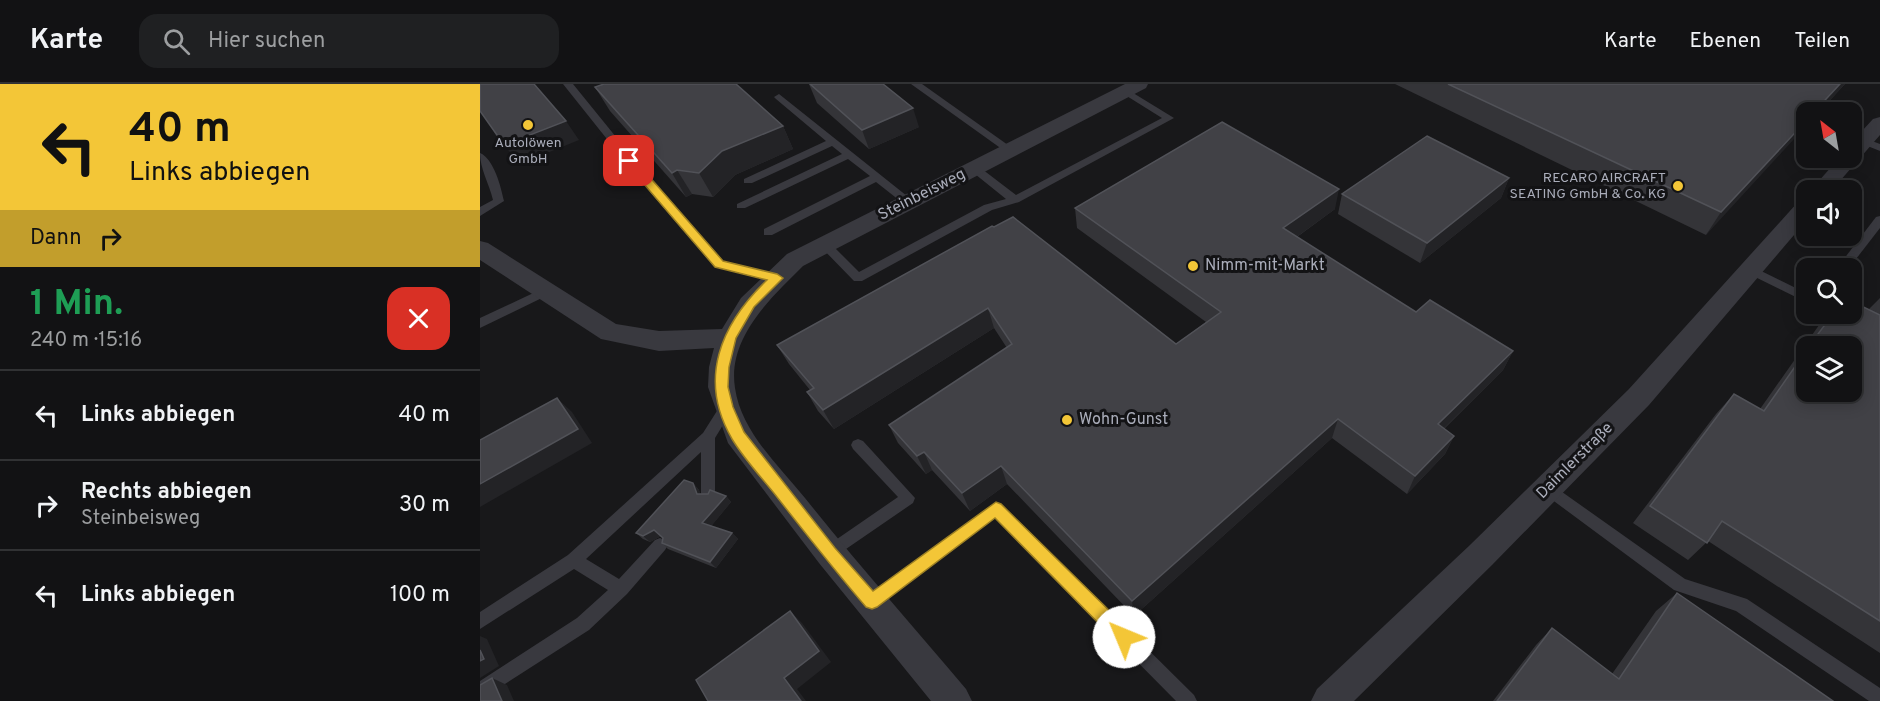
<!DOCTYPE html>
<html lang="de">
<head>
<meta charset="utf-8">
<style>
	:root { --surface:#121214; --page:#1f2022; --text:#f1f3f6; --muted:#9c9ea0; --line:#313234 }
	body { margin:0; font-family:Overpass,sans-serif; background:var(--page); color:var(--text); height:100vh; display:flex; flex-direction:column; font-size:22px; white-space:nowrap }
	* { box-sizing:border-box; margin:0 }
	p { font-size:20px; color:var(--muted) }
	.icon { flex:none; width:33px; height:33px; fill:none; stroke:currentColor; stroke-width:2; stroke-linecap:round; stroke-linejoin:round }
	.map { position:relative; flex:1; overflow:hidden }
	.side { display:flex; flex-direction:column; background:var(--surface); width:480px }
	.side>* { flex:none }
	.top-card { background:#f3c637; color:#111; overflow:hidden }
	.needle { width:39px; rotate:329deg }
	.controls { position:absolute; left:1316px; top:18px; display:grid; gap:12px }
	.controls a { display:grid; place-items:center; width:66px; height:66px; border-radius:12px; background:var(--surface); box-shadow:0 3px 15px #0003,0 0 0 2px var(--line); font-size:30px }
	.pin { position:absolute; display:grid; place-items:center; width:51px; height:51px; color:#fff; margin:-26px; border-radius:12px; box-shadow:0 3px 9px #0006 }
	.me { position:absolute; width:66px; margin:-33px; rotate:315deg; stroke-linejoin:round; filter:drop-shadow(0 0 4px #0008) }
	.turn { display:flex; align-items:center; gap:21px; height:126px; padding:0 30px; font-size:27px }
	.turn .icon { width:78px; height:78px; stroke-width:2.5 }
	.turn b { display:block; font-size:42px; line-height:51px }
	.then { display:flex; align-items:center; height:57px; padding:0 30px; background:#0003; gap:12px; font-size:22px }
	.round { display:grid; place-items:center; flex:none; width:63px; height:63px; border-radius:18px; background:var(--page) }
	.summary { display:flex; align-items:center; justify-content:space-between; height:102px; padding:0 30px }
	h1 { font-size:36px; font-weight:700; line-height:45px; color:#1e9e55 }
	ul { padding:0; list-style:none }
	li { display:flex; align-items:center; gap:18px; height:90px; padding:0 30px; border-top:2px solid var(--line) }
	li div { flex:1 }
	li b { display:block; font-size:22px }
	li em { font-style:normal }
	header { display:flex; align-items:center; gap:36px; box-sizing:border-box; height:84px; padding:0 30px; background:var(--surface); border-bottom:2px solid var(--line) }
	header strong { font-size:28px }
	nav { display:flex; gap:33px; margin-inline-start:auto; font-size:21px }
	.search { width:420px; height:54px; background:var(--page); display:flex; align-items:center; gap:15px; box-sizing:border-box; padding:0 21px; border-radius:18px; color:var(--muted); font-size:22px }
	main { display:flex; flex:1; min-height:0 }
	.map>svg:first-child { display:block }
</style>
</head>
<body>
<header>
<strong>Karte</strong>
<div class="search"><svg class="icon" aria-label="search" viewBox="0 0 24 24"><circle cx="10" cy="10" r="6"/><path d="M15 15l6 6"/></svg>Hier suchen</div>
<nav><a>Karte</a><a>Ebenen</a><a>Teilen</a></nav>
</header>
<main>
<section class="side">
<div class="top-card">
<div class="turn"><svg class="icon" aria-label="left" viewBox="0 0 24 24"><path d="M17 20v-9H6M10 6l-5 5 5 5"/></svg><div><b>40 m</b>Links abbiegen</div></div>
<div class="then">Dann<svg class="icon" aria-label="right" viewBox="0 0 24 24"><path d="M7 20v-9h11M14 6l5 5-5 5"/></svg></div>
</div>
<div class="summary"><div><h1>1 Min.</h1><p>240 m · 15:16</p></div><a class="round" style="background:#d93025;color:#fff"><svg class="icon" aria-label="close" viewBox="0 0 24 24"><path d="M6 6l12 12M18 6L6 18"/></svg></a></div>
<ul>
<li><svg class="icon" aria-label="left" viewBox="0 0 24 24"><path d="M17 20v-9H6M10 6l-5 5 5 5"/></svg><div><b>Links abbiegen</b></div><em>40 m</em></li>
<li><svg class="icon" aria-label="right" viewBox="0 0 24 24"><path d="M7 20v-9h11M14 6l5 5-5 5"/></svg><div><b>Rechts abbiegen</b><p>Steinbeisweg</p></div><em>30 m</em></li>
<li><svg class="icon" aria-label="left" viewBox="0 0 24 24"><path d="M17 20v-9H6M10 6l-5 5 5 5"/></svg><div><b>Links abbiegen</b></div><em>100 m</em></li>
</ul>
</section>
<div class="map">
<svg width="1400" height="617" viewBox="0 0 1400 617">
	<rect width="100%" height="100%" fill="#18181a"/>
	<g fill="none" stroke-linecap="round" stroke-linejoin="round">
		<g fill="#39393f" fill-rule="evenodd">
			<polygon points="83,0 93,0 166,90 243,177 301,191 303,194 301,197 297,198 235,183 158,94"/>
			<polygon points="431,0 442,0 535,66 534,68 526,68"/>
			<polygon points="645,4 694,34 539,118 512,126 382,197 374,197 339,161 341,158 349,158 379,188 504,121 526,115 490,86 490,82 498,82 536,111 682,34 642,9 642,5"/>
			<polygon points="299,10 432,116 432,120 424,120 396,98 292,151 284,151 284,145 390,92 368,75 265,124 257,124 257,120 362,70 352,62 272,99 264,99 264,95 346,57 296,15 294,13"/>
			<polygon points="1384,54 1400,60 1400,67 1380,59 1380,55"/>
			<path d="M 0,69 C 14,75 21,103 24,117 L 0,132 L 0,123 L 13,116 C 9,99 0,85 0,69 Z"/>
			<polygon points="1400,132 1400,144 1369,184 1357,184 1396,133"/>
			<polygon points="1271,182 1326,209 1326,218 1267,189 1265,186 1267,183"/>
			<polygon points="64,204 68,205 70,208 68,211 0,244 0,234"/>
			<polygon points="247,318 252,319 254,323 235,354 235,409 233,414 228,415 223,414 221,409 221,368 106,475 139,495 175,456 180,454 185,456 188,461 185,466 147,510 109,546 0,616 0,597 97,534 128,506 94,485 0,545 0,528 88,471 223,349 242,319"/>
			<polygon points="378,355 383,357 435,414 433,419 350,476 344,474 342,469 344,464 418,413 373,365 371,361 373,357"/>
			<polygon points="1068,398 1205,495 1267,515 1400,604 1400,617 1389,617 1256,527 1194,506 1063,409 1061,404 1063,399"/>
			<polygon points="516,418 521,420 714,611 717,617 696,617 515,434 398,522 392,525 386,522 384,517 386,512"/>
		</g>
		<g fill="#39393f" fill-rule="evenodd">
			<path d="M 645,0 L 668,0 L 666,4 L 323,182 C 292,213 247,253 255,304 C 261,347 298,381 325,414 C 377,479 432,541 486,605 L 492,617 L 451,617 L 339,479 L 248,359 L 228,303 L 229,283 L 234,264 L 179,267 L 121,255 L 0,176 L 0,157 L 8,159 L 136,240 L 179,247 L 242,245 L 261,214 L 307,170 Z"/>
			<polygon points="1400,33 1400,51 1352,106 1331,106 1359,74 1371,74 1371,59 1393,35"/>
			<polygon points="1326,116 1326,137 1169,321 1012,481 874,617 831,617 837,605 990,461 1149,305 1318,118"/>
		</g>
	</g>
	<g fill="#343438" fill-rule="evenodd">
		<polygon points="329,0 439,43 389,65 337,19"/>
		<polygon points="915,0 1365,0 1339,28 1326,28 1226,151"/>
		<polygon points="115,3 303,42 313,65 255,91 233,113 212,110 206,113 130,27"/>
		<polygon points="1029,94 1021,114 940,179 858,130 862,110"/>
		<polygon points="595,124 855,125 817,153 936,228 1033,267 1023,286 964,345 974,352 965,370 927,410 852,354 654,532 527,400 490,427 452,386 446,390 418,359 409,341 527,264 514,244 354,345 338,327 327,308 330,306 309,280 297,261 512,142 696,260 726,238 597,144"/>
		<path d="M 1400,214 L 1400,569 L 1228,457 L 1208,476 L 1153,439 L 1236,330 L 1254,310 L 1280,325 L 1344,234 L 1349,230 L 1371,230 L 1391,227 L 1389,225 ZM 1326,262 L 1371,262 L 1326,308 Z"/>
		<polygon points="213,399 219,406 220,410 246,412 251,418 231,442 252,449 258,455 236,484 188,465 182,459 183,454 181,452 170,458 163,455 156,449"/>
		<polygon points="1197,509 1353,617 1013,617 1056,561 1072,544 1132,590 1176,527"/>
	</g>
	<g fill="#232326">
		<polygon points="1360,0 1365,0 1339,28 1334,28"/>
		<polygon points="433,24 439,43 389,65 382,46"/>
		<polygon points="86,37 99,56 40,80 24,61"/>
		<polygon points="1326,37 1326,42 1226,151 1241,128"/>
		<polygon points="303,42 313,65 255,91 233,113 219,89 242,67"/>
		<polygon points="197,86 212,110 206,113 192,89"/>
		<polygon points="1029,94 1021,114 940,179 947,159"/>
		<polygon points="859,105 855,125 800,165 803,144"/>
		<polygon points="508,224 514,244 354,345 343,326"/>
		<polygon points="1033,267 1023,286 949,359 958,340"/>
		<polygon points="77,314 92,328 112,359 0,423 0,400"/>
		<polygon points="858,335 852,354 654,532 652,517"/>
		<polygon points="974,352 965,370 927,410 935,392"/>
		<polygon points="444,368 452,386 446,390 437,372"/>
		<polygon points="521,382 527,400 490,427 482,409"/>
		<polygon points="213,399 219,406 223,416 217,410"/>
		<polygon points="246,412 251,418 229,445 222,439"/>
		<polygon points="174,446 181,452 170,458 163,452"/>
		<polygon points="252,449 258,455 236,484 230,478"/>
		<polygon points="310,527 322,539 351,578 317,605 326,617 321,617 304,594"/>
		<polygon points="0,552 7,555 19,582 0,594"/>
		<polygon points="12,594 27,601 34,617 22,617"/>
	</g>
	<g fill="#414146" stroke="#515258" stroke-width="1.5">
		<polygon points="0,0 54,0 86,37 24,61 0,27"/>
		<polygon points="124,0 256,0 303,42 242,67 219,89 197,86 192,89 115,3"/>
		<polygon points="330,0 403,0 433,24 382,46"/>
		<polygon points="968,0 1360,0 1334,28 1326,28 1326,37 1241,128"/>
		<polygon points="742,38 859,105 803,144 936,228 950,216 1033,267 958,340 974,352 935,392 858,335 652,517 521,382 482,409 444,368 437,372 409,341 532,260 508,224 343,326 327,308 334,304 297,261 512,142 514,143 533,133 696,260 741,228 595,124"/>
		<polygon points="947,52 1029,94 947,159 862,110"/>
		<polygon points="1371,217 1400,231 1400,537 1242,437 1227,459 1170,422 1254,310 1284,327 1326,267 1326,308 1371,308 1371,262 1329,262 1353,230 1371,230"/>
		<polygon points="77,314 98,345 0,400 0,356"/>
		<polygon points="204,396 213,399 217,410 228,410 230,406 246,412 222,439 252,449 230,478 182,459 183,454 174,446 163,452 156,449"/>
		<polygon points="1197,509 1353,617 1017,617 1072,544 1139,595"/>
		<polygon points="310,527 339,567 304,594 321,617 228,617 216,596"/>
		<polygon points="0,566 4,575 0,577"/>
		<polygon points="12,594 22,617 0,617 0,601"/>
	</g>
	<path fill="#f3c637" stroke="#9e8124" stroke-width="1.5" d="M 149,73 L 153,74 L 243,177 L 297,190 L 303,194 L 274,223 L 256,254 L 249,283 L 248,303 L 253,323 L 264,348 L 355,464 L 393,507 L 516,418 L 521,420 L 650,547 L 652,553 L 650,559 L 644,561 L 638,559 L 515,434 L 397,523 L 392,525 L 386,523 C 355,487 326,450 297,413 C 282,394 264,375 252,355 C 217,295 241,240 287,196 L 235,183 L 146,79 L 144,77 Z"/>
	<g fill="#f3c637" stroke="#131315" stroke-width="2">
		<circle cx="48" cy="41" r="6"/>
		<circle cx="1198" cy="102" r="6"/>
		<circle cx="713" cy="182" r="6"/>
		<circle cx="587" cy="336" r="6"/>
	</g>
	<g text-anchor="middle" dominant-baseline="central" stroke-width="6" stroke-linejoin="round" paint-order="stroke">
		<g font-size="14" fill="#aaadba" stroke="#131315">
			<text x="48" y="59">Autolöwen<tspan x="48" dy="16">GmbH</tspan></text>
			<text x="1186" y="94" text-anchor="end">RECARO AIRCRAFT<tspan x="1186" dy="16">SEATING GmbH &amp; Co. KG</tspan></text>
		</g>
		<g font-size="16" fill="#aaadba" stroke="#131315">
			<text transform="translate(442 111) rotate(-27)">Steinbeisweg</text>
			<text transform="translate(1095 377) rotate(-45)">Daimlerstraße</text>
		</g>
		<g font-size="16" fill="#aaadba" stroke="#131315" text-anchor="start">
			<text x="725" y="182">Nimm-mit-Markt</text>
			<text x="599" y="336">Wohn-Gunst</text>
		</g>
	</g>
</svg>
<div class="controls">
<a><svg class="needle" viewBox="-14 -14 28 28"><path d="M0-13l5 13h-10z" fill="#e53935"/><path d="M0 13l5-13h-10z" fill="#9c9ea0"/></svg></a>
<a><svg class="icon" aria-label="sound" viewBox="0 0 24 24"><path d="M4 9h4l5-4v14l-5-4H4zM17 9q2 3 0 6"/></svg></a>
<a><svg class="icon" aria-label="search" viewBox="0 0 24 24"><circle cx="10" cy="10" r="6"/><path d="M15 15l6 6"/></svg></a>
<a><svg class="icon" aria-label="layers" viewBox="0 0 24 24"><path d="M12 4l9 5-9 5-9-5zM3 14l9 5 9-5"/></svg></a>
</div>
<div class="pin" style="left:149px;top:77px;background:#d93025"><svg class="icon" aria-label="arrive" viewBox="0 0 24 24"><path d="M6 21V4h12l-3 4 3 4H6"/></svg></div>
<svg class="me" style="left:644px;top:553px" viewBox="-20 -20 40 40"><circle r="19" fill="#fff"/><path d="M0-13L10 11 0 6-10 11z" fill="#f3c637"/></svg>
</div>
</main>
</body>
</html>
